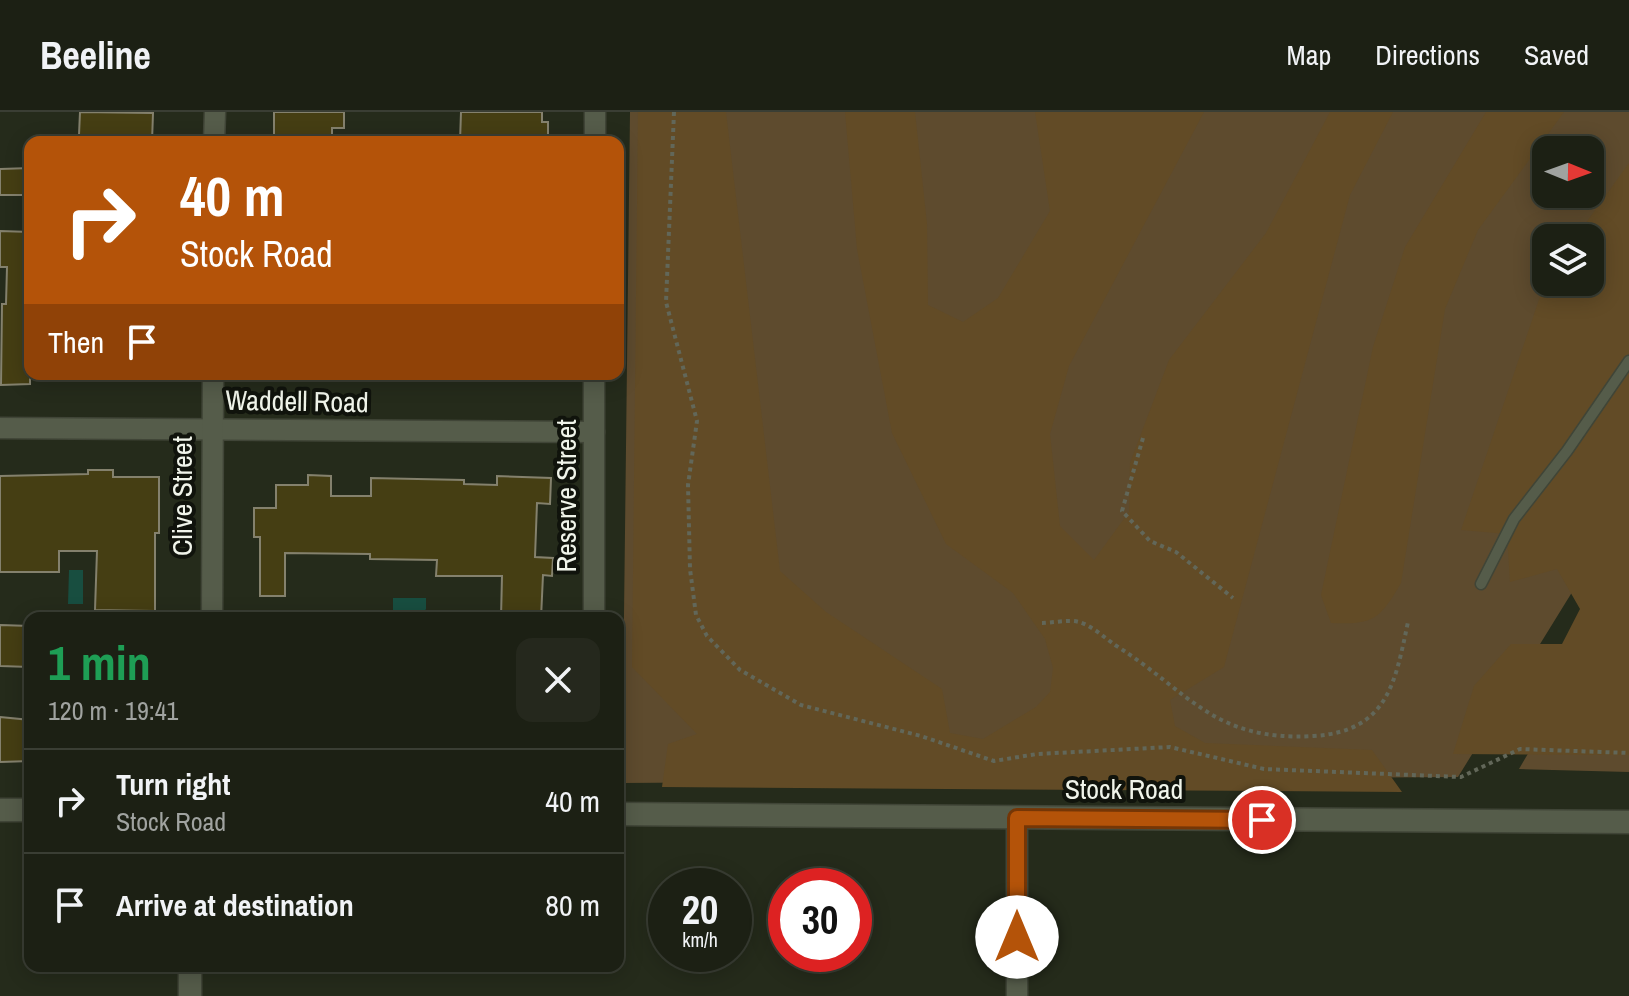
<!DOCTYPE html>
<html lang="en">
<head>
<meta charset="utf-8">
<style>
	:root { --surface:#1c2014; --page:#25281d; --text:#f1f3f6; --muted:#a0a3a0; --line:#3a3e34 }
	body { margin:0; font-family:"Archivo Narrow",sans-serif; background:var(--page); color:var(--text); height:100vh; display:flex; flex-direction:column; font-size:30px; white-space:nowrap }
	* { box-sizing:border-box; margin:0 }
	p { font-size:26px; color:var(--muted) }
	.icon { flex:none; width:44px; height:44px; fill:none; stroke:currentColor; stroke-width:2; stroke-linecap:round; stroke-linejoin:round }
	.map { position:relative; flex:1; overflow:hidden }
	.drawer { position:absolute; left:24px; top:500px; width:600px; height:360px; display:flex; flex-direction:column; background:var(--surface); border-radius:16px; box-shadow:0 4px 20px #0003,0 0 0 2px var(--line) }
	.drawer>* { flex:none }
	.banner { position:absolute; left:24px; top:24px; width:600px; height:244px; border-radius:16px; box-shadow:0 4px 20px #0003,0 0 0 2px var(--line); background:#b45309; color:#fff; overflow:hidden }
	.needle { width:52px; rotate:91deg }
	.fabs { position:absolute; left:1532px; top:24px; display:grid; gap:16px }
	.fabs a { display:grid; place-items:center; width:72px; height:72px; border-radius:16px; background:var(--surface); box-shadow:0 4px 20px #0003,0 0 0 2px var(--line); font-size:40px }
	.speed { position:absolute; left:648px; top:756px; display:flex; gap:16px; font-size:40px; font-weight:700; text-align:center }
	.speed>* { display:grid; place-content:center; width:104px; height:104px; border-radius:50%; background:var(--surface); box-shadow:0 4px 20px #0003,0 0 0 2px var(--line); line-height:1 }
	.speed small { font-size:20px; font-weight:400 }
	.speed .limit { border:12px solid #d22; background:#fff; color:#111 }
	.pin { position:absolute; display:grid; place-items:center; width:68px; height:68px; color:#fff; margin:-34px; border:4px solid #fff; border-radius:50%; box-shadow:0 2px 8px #0007 }
	.me { position:absolute; width:88px; margin:-44px; rotate:0deg; stroke-linejoin:round; filter:drop-shadow(0 0 6px #0008) }
	.turn { display:flex; align-items:center; gap:28px; height:168px; padding:0 24px; font-size:36px }
	.turn .icon { width:104px; height:104px; stroke-width:2.5 }
	.turn b { display:block; font-size:56px; line-height:68px }
	.then { display:flex; align-items:center; height:76px; padding:0 24px; background:#0003; gap:16px; font-size:30px }
	.round { display:grid; place-items:center; flex:none; width:84px; height:84px; border-radius:16px; background:var(--page) }
	.head { display:flex; align-items:center; justify-content:space-between; height:136px; padding:0 24px }
	h1 { font-size:48px; font-weight:700; line-height:60px; color:#1e9e55 }
	ul { padding:0; list-style:none }
	li { display:flex; align-items:center; gap:24px; height:104px; padding:0 24px; border-top:2px solid var(--line) }
	li div { flex:1 }
	li b { display:block; font-size:30px }
	li em { font-style:normal }
	header { display:flex; align-items:center; gap:48px; box-sizing:border-box; height:112px; padding:0 40px; background:var(--surface); border-bottom:2px solid var(--line) }
	header strong { font-size:38px }
	nav { display:flex; gap:44px; margin-inline-start:auto; font-size:28px }
	.map>svg:first-child { display:block }
</style>
</head>
<body>
<header>
<strong>Beeline</strong>
<nav><a>Map</a><a>Directions</a><a>Saved</a></nav>
</header>
<div class="map">
<svg width="1629" height="884" viewBox="0 0 1629 884">
	<rect width="100%" height="100%" fill="#252b1b"/>
	<g fill="#5e4b2e" fill-rule="evenodd">
		<path d="M 630,0 L 1629,0 L 1629,388 L 1458,665 L 622,671 ZM 1546,38 L 1590,38 L 1590,82 L 1546,82 ZM 1546,126 L 1590,126 L 1590,170 L 1546,170 Z"/>
		<polygon points="1629,469 1629,660 1519,657"/>
	</g>
	<g fill="#624b26">
		<polygon points="638,0 726,0 780,459 826,500 942,577 950,621 983,627 1036,595 1050,580 1053,556 1045,527 1013,481 946,432 892,321 857,137 845,0 915,0 927,112 928,193 963,210 998,186 1050,99 1035,0 1204,0 1069,254 1050,322 1060,414 1094,448 1129,400 1130,351 1169,248 1266,121 1330,0 1393,0 1350,83 1224,555 1170,588 1175,614 1205,631 1372,638 1402,680 662,675 668,632 697,622 632,555"/>
		<path d="M 1486,0 L 1564,0 L 1478,118 L 1445,197 L 1401,471 C 1380,507 1374,513 1331,511 L 1321,483 L 1373,235 L 1405,135 Z"/>
		<polygon points="1629,51 1629,643 1453,642 1474,574 1511,532 1562,532 1580,497 1557,457 1510,470 1507,422 1461,418 1546,167 1546,170 1590,170 1590,126 1575,126"/>
	</g>
	<g fill="#184e40">
		<polygon points="69,458 83,458 83,492 68,492"/>
		<polygon points="393,486 426,486 426,497 423,501 393,501"/>
	</g>
	<g fill="#453e13" stroke="#84816d" stroke-width="2">
		<polygon points="80,0 153,1 152,30 86,30 86,23 79,23"/>
		<polygon points="274,0 344,0 344,16 332,16 332,30 274,30"/>
		<polygon points="461,0 542,0 542,10 548,10 548,30 460,30"/>
		<polygon points="30,56 30,83 0,83 0,57"/>
		<polygon points="0,119 30,120 30,272 1,273 2,192 6,192 7,155 0,155"/>
		<polygon points="88,358 113,358 113,365 159,365 159,421 155,421 155,499 95,498 97,439 59,439 59,460 0,460 0,364 88,362"/>
		<polygon points="308,363 331,364 331,384 371,384 371,366 464,368 464,372 497,373 497,364 551,366 550,392 537,391 535,445 553,446 552,464 543,463 541,506 501,506 502,464 436,464 437,448 370,447 370,442 285,441 285,484 260,484 260,425 254,425 254,396 276,396 276,373 308,373"/>
		<polygon points="0,513 30,514 30,555 0,554"/>
		<polygon points="0,605 30,608 30,649 0,650"/>
	</g>
	<g fill="none" stroke-linecap="round" stroke-linejoin="round">
		<defs>
			<polyline id="service" points="1481,472 1514,407 1567,339 1629,249"/>
			<g id="minor">
				<polyline points="214,30 215,0"/>
				<polyline points="595,30 595,0"/>
				<polyline points="0,316 594,320"/>
				<polyline points="212,506 213,262"/>
				<polyline points="594,506 594,262"/>
				<polyline points="1017,706 1017,884"/>
			</g>
			<g id="tertiary">
				<polyline points="0,698 30,698"/>
				<polyline points="618,702 1629,710"/>
				<polyline points="190,884 190,854"/>
			</g>
		</defs>
		<use href="#service" stroke="#404537" stroke-width="13"/>
		<use href="#minor" stroke="#404537" stroke-width="23"/>
		<use href="#tertiary" stroke="#404537" stroke-width="25"/>
		<g stroke="#626759" stroke-width="4" stroke-dasharray="4 4" stroke-linecap="butt">
			<polyline points="674,0 666,190 697,309 688,373 690,457 696,503 707,524 740,558 801,593 921,624 994,649 1037,642 1170,635 1264,657 1461,665 1520,637 1629,641"/>
			<polyline points="1143,326 1122,399 1150,429 1176,440 1233,486"/>
			<path d="M 1042,511 C 1053,511 1068,507 1079,510 C 1091,513 1105,526 1115,533 C 1190,580 1213,630 1314,624 C 1388,619 1395,571 1408,510"/>
		</g>
		<use href="#service" stroke="#555c4a" stroke-width="10"/>
		<use href="#minor" stroke="#555c4a" stroke-width="20"/>
		<use href="#tertiary" stroke="#555c4a" stroke-width="22"/>
	</g>
	<g fill="none" stroke-linecap="round" stroke-linejoin="round">
		<defs>
			<polyline id="route" points="1017,825 1017,706 1262,708"/>
		</defs>
		<use href="#route" stroke="#753606" stroke-width="20"/>
		<use href="#route" stroke="#b45309" stroke-width="14"/>
	</g>
	<g text-anchor="middle" dominant-baseline="central" stroke-width="8" stroke-linejoin="round" paint-order="stroke">
		<g font-size="28" fill="#f0f4ea" stroke="#10130c">
			<text transform="translate(297 289) rotate(1)">Waddell Road</text>
			<text transform="translate(182 384) rotate(-90)">Clive Street</text>
			<text transform="translate(566 384) rotate(-90)">Reserve Street</text>
			<text x="1124" y="677">Stock Road</text>
		</g>
	</g>
</svg>
<div class="fabs">
<a><svg class="needle" viewBox="-14 -14 28 28"><path d="M0-13l5 13h-10z" fill="#e53935"/><path d="M0 13l5-13h-10z" fill="#a0a3a0"/></svg></a>
<a><svg class="icon" aria-label="layers" viewBox="0 0 24 24"><path d="M12 4l9 5-9 5-9-5zM3 14l9 5 9-5"/></svg></a>
</div>
<div class="speed"><div>20<small>km/h</small></div><div class="limit">30</div></div>
<div class="pin" style="left:1262px;top:708px;background:#d93025"><svg class="icon" aria-label="arrive" viewBox="0 0 24 24"><path d="M6 21V4h12l-3 4 3 4H6"/></svg></div>
<svg class="me" style="left:1017px;top:825px" viewBox="-20 -20 40 40"><circle r="19" fill="#fff"/><path d="M0-13L10 11 0 6-10 11z" fill="#b45309"/></svg>
<div class="banner">
<div class="turn"><svg class="icon" aria-label="right" viewBox="0 0 24 24"><path d="M7 20v-9h11M14 6l5 5-5 5"/></svg><div><b>40 m</b>Stock Road</div></div>
<div class="then">Then<svg class="icon" aria-label="arrive" viewBox="0 0 24 24"><path d="M6 21V4h12l-3 4 3 4H6"/></svg></div>
</div>
<section class="drawer">
<div class="head"><div><h1>1 min</h1><p>120 m · 19:41</p></div><a class="round"><svg class="icon" aria-label="close" viewBox="0 0 24 24"><path d="M6 6l12 12M18 6L6 18"/></svg></a></div>
<ul>
<li><svg class="icon" aria-label="right" viewBox="0 0 24 24"><path d="M7 20v-9h11M14 6l5 5-5 5"/></svg><div><b>Turn right</b><p>Stock Road</p></div><em>40 m</em></li>
<li><svg class="icon" aria-label="arrive" viewBox="0 0 24 24"><path d="M6 21V4h12l-3 4 3 4H6"/></svg><div><b>Arrive at destination</b></div><em>80 m</em></li>
</ul>
</section>
</div>
</body>
</html>
